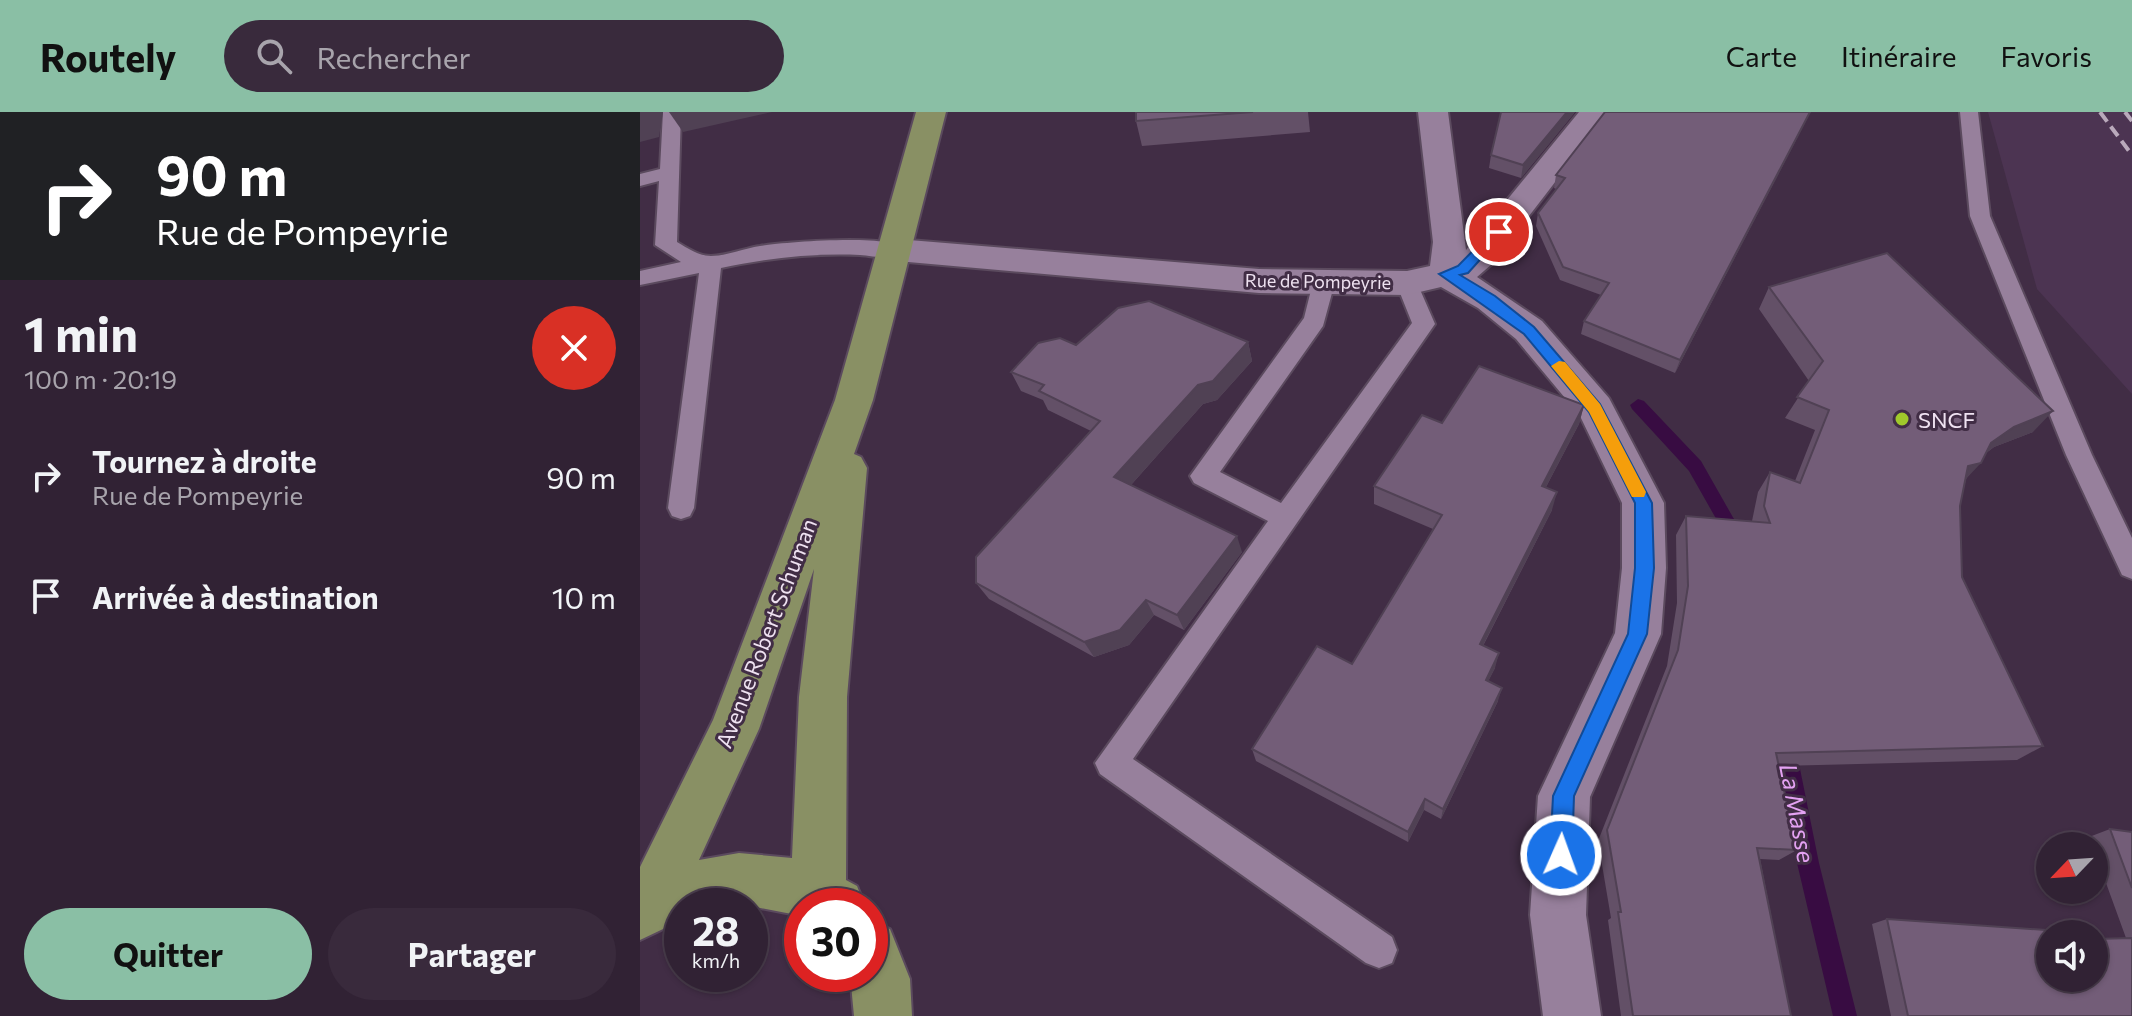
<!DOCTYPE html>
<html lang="fr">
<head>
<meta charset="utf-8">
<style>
	:root { --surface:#312234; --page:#392a3c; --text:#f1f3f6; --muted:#a8a4ac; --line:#4c3f4f; --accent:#8abfa5 }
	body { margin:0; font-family:Commissioner,sans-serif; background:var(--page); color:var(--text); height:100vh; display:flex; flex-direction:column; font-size:30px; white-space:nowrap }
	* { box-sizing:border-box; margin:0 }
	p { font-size:26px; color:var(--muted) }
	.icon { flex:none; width:44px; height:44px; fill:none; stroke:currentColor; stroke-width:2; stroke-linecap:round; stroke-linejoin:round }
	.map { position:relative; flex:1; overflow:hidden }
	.panel { display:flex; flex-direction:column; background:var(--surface); width:640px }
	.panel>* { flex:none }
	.hud { background:#202124; color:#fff; overflow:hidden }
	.needle { width:52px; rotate:245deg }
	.fabs { position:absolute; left:1396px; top:720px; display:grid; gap:16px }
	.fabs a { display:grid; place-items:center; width:72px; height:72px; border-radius:50%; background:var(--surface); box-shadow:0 2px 6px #0004,0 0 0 2px var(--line); font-size:40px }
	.speed { position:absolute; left:24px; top:776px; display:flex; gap:16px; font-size:40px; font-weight:700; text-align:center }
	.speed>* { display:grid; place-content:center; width:104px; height:104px; border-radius:50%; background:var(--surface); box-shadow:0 2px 6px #0004,0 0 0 2px var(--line); line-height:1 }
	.speed small { font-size:20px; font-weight:400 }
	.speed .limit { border:12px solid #d22; background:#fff; color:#111 }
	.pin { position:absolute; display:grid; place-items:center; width:68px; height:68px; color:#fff; margin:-34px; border:4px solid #fff; border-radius:50%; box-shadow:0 2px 8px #0007 }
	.me { position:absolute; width:88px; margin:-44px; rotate:2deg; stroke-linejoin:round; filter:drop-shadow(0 0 6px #0008) }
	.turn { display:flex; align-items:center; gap:28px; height:168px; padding:0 24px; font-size:36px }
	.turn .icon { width:104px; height:104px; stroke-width:2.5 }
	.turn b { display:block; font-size:56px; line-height:68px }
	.round { display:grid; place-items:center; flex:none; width:84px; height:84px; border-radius:42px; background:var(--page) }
	.summary { display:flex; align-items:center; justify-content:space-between; height:136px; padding:0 24px }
	h1 { font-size:48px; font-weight:700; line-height:60px }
	.action { display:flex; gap:16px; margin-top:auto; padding:16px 24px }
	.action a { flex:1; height:92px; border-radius:48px; background:var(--accent); color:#111; font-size:32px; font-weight:700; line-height:92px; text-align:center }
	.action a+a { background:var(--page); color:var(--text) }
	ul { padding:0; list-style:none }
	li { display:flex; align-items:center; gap:24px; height:120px; padding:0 24px }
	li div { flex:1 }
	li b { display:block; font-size:30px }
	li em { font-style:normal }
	header { display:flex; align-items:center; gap:48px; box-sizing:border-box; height:112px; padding:0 40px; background:var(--accent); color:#111 }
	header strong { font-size:38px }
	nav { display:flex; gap:44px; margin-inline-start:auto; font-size:28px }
	.search { width:560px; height:72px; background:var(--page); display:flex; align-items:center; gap:20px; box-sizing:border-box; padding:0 28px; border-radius:44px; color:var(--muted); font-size:30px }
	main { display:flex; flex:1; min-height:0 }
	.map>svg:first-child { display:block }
</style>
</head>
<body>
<header>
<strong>Routely</strong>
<div class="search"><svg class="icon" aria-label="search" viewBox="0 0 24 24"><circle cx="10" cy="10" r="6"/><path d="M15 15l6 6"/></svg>Rechercher</div>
<nav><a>Carte</a><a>Itinéraire</a><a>Favoris</a></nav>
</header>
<main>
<section class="panel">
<div class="hud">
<div class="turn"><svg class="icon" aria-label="right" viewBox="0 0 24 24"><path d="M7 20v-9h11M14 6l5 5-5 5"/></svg><div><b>90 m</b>Rue de Pompeyrie</div></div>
</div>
<div class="summary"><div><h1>1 min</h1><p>100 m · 20:19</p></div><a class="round" style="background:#d93025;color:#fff"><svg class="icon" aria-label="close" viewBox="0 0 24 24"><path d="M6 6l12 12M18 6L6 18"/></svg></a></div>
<ul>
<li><svg class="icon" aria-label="right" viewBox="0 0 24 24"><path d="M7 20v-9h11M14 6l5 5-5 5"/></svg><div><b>Tournez à droite</b><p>Rue de Pompeyrie</p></div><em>90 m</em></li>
<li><svg class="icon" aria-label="arrive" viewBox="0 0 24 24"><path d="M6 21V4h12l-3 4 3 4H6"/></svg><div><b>Arrivée à destination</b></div><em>10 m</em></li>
</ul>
<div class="action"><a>Quitter</a><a>Partager</a></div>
</section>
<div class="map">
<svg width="1492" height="904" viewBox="0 0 1492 904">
	<rect width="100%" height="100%" fill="#412d45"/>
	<polygon fill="#4c3452" points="1348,0 1492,0 1492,282 1397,177"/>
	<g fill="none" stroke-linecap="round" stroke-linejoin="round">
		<g fill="#380c42" fill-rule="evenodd">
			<polygon points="998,287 1004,289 1061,349 1103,423 1106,428 1103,433 1091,433 1049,359 992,297 990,293"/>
			<polygon points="1145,622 1152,625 1155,632 1179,751 1217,904 1193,904 1157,751 1135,632 1138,625"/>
		</g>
		<defs>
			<g id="lane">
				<path d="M 23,0 L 41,0 L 37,130 C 47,136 59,144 71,144 C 87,144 105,136 120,134 C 144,130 256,121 268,138 C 259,150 234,144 220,143 C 173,141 128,146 81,156 L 54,396 L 50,404 L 41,407 L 32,404 L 28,396 L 59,161 L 0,173 L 0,159 L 41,150 L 15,133 L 19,69 L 0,74 L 0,62 L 20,57 Z"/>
				<polygon points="1320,0 1338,0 1350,104 1452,343 1492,426 1492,467 1482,463 1426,343 1330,104"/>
				<polygon points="684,163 695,170 683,214 580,360 641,391 772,211 756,171 759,166 775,166 795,212 493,647 752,825 757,838 752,851 739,856 726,851 460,662 455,651 628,409 554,371 550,364 664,206 673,170"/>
			</g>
			<polygon id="street" points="778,0 808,0 826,138 939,0 969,0 852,152 837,165 902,209 969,286 1024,391 1026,456 1021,522 950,685 946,803 961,904 903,904 890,803 898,684 975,521 982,456 982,391 940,304 876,227 838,196 801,175 767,183 619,181 257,149 245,146 240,138 245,130 257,127 619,157 767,159 790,154 793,130"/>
			<g id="primary">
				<path d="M 276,0 L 306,0 L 233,288 L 214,342 L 221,345 L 227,356 L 207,585 L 206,768 L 217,774 L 225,794 L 162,794 L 162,804 L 110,794 L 42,794 L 42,808 L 0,828 L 0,755 L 73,608 L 195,288 ZM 174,457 L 159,585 L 152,746 L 99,741 L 59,748 L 119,617 Z"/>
				<polygon points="230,809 250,817 270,867 272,904 214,904 210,862 230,862"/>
			</g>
		</defs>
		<use href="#lane" stroke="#5b4a5e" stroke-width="4"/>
		<use href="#street" stroke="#5b4a5e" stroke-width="4"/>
		<use href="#primary" stroke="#5b4a5e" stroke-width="4"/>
		<use href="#lane" fill="#97809c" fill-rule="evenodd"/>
		<use href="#street" fill="#97809c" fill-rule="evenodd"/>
		<use href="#primary" fill="#899064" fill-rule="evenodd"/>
		<g stroke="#b9a9bb" stroke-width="4" stroke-dasharray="12 6" stroke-linecap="butt">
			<polyline points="1460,0 1492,43"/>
			<polyline points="1485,0 1492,9"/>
		</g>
	</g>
	<g fill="#635067">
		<polygon points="496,0 668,0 670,20 502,34 496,9"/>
		<polygon points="935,0 881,66 849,56 851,43"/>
		<polygon points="1170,0 1035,261 941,222 944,209 961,183 920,168 896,114 898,101 916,77 914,76 916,63"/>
		<polygon points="1129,175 1393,320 1354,335 1346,341 1326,367 1320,394 1322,465 1403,634 1377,648 1139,654 1157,738 1139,748 1120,747 1151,904 981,904 968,808 971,806 958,729 1027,554 1037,491 1036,423 1046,404 1112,409 1118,380 1130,360 1155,369 1175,318 1145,306 1169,269 1119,197"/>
		<polygon points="608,230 612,249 577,288 563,292 491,373 602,440 544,518 514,503 489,533 454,545 349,487 336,471 451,319 408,298 403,288 381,279 371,260 436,233"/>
		<polygon points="944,293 939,312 906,375 912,398 843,534 855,556 848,569 858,589 801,707 784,698 768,730 616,649 612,637 712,552 793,417 734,392 734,374 802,311"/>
		<polygon points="1470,717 1492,720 1492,904 1251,904 1232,812 1247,807 1409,829 1486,826 1454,738 1454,734 1453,734 1449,725"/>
	</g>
	<g fill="#504154">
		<polygon points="0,0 23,0 19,25 0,30"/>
		<polygon points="29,0 132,0 43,20"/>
		<polygon points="927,0 935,0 881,66 883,53"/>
		<polygon points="1170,0 1164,13 1035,261 1040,248"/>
		<polygon points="608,230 612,249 577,288 563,292 482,383 474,365 558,273"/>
		<polygon points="944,293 939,312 897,392 902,374"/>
		<polygon points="1413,299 1393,320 1354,335 1332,352 1351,331 1374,315"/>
		<polygon points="1341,351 1322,371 1328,354"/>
		<polygon points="917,380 912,398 836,547 840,532"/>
		<polygon points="597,424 602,440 544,518 537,503"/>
		<polygon points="506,488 514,503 489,533 454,545 444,530"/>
		<polygon points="859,541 855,556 842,582 846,568"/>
		<polygon points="862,576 858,589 801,707 803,697"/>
		<polygon points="785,687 784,698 768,730 768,720"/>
	</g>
	<g fill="#735d78" stroke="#504154" stroke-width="2">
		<polygon points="496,0 613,0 496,9"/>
		<polygon points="861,0 927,0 883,53 851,43"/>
		<polygon points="965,0 1170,0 1040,248 944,209 969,171 923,155 898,101 925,66 916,63"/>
		<polygon points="1247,141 1413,299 1374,315 1351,331 1341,351 1328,354 1320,394 1322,465 1403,634 1136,641 1157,738 1117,736 1151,904 993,904 978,800 981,800 967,718 1038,538 1048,474 1046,404 1130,411 1124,394 1130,360 1160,371 1189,298 1157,285 1183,249 1129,175"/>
		<polygon points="509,189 608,230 573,269 558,273 474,365 597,424 537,503 506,488 480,518 444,530 336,471 336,445 460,309 399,279 404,273 371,260 398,231 420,226 436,233 478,196"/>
		<polygon points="839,254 944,293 902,374 917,380 840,532 859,541 846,568 862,576 803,697 785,687 768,720 612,637 677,534 712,552 802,403 734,374 782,303 802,311"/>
		<polygon points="1470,717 1492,720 1492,776"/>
		<polygon points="1247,807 1406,818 1410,828 1410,866 1454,866 1454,827 1492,826 1492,904 1268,904"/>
	</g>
	<polygon fill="#1a73e8" stroke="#114b97" stroke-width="2" points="854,117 865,120 828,161 820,163 855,184 894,215 960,292 1012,391 1014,456 1007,522 934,684 932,743 929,751 921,754 913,751 910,743 913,684 988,522 995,456 995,391 949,300 884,222 799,162 818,154"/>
	<polygon fill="#f59e0b" points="919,249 925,250 960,292 1006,380 1004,385 992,385 949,300 911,254"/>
	<circle fill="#a0c92b" stroke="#412d45" stroke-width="3" cx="1262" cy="307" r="8"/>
	<g text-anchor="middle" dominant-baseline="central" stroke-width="6" stroke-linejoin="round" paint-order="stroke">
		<g font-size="18" fill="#efe2f1" stroke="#412d45">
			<text transform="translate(678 169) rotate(1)">Rue de Pompeyrie</text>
		</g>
		<g font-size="22" fill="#efe2f1" stroke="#412d45" text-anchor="start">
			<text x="1278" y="307">SNCF</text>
		</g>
		<g font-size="22" fill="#efe2f1" stroke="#412d45">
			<text transform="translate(126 521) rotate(-69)">Avenue Robert Schuman</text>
		</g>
		<g font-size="24" font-style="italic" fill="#e4a2f3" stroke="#412d45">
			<text transform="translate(1158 701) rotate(79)">La Masse</text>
		</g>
	</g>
</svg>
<div class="fabs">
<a><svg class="needle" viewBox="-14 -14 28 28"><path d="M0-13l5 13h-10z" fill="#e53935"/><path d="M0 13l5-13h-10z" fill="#a8a4ac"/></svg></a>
<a><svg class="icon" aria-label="sound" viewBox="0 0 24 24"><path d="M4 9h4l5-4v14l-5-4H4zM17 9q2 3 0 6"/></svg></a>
</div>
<div class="speed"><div>28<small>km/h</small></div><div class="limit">30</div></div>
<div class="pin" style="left:859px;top:120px;background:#d93025"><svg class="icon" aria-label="arrive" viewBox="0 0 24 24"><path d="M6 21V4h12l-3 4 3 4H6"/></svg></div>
<svg class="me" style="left:921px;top:743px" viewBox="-20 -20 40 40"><circle r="17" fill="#1a73e8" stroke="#fff" stroke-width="3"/><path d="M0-11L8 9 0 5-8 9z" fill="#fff"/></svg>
</div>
</main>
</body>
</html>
